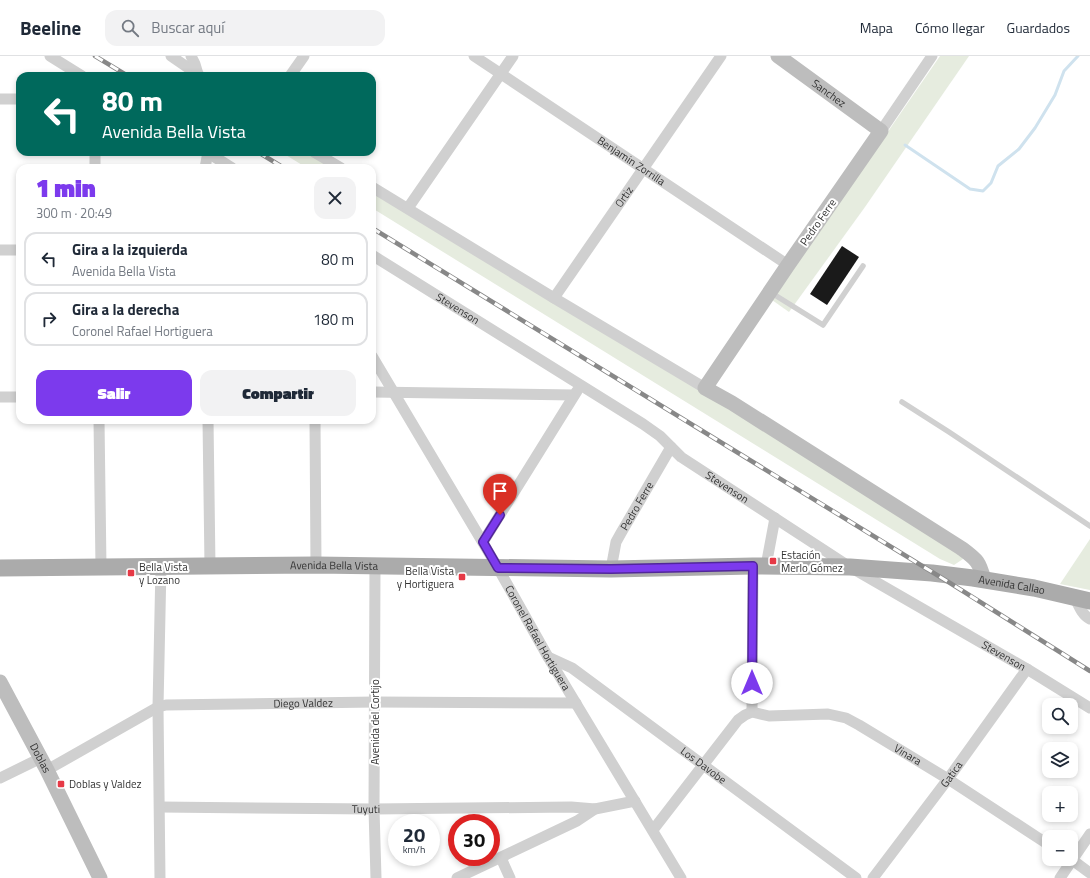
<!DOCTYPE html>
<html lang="es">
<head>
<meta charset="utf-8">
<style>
	:root { --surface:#fff; --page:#f2f2f3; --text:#1f2937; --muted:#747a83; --line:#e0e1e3; --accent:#7c3aed }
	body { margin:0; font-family:"Titillium Web",sans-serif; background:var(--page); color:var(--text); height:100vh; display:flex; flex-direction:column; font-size:15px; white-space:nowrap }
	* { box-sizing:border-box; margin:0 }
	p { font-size:13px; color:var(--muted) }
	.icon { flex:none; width:22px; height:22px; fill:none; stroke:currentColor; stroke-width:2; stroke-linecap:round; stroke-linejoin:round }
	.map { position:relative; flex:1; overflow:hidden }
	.sheet { position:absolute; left:16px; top:108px; width:360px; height:260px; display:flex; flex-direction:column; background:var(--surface); border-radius:12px; box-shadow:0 2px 6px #0003 }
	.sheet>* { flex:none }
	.banner { position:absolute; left:16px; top:16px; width:360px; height:84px; border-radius:12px; box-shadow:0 2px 6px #0003; background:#00695c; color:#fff; overflow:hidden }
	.buttons { position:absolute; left:1042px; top:642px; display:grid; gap:8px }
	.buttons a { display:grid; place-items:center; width:36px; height:36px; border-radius:8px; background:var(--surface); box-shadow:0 2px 6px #0003; font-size:20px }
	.speed { position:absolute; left:388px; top:758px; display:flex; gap:8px; font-size:20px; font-weight:700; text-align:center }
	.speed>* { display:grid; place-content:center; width:52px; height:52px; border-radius:50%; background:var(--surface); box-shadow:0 2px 6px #0003; line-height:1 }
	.speed small { font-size:10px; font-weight:400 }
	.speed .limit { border:6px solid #d22; background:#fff; color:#111 }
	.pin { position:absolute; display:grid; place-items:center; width:34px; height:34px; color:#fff; margin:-41px -17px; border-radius:50% 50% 50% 0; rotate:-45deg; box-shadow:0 0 4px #0007 }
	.pin .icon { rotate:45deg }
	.me { position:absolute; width:44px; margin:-22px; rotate:0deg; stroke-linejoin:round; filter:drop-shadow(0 0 3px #0008) }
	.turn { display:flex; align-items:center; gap:14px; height:84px; padding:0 20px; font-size:18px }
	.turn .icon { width:52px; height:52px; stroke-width:2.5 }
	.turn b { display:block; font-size:28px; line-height:34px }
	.round { display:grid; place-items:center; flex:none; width:42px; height:42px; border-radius:12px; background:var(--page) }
	.head { display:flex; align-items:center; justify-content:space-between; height:68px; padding:0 20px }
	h1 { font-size:24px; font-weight:800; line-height:30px; color:var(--accent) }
	.cta { display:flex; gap:8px; margin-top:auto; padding:8px 20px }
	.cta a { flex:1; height:46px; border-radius:12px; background:var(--accent); color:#fff; font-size:16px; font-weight:800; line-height:46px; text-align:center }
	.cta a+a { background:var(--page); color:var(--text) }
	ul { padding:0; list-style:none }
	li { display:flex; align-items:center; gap:12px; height:54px; margin:0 8px 6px; padding:0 12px; border:2px solid var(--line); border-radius:12px }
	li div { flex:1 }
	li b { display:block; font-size:15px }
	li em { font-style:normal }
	header { display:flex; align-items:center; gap:24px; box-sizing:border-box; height:56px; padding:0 20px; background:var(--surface); border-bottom:1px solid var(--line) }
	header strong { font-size:19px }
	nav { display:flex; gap:22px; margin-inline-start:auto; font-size:14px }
	.search { width:280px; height:36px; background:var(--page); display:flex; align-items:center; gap:10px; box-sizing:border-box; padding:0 14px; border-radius:12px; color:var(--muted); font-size:15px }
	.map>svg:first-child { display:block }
</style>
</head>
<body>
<header>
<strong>Beeline</strong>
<div class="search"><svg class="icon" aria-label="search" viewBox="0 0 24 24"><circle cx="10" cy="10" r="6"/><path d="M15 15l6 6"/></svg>Buscar aquí</div>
<nav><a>Mapa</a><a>Cómo llegar</a><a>Guardados</a></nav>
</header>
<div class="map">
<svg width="1090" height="822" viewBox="0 0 1090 822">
	<rect width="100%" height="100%" fill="#fff"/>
	<g fill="#e6ecdf">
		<polygon points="940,0 969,0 865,151 789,256 772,244"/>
		<polygon points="281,96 308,96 335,112 307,112"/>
		<polygon points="372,135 701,333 960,496 963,503 954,509 940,503 372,152"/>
		<polygon points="1090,483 1090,534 1060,528"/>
	</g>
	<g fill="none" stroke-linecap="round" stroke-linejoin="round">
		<polyline stroke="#cfe2ee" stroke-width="3" points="905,89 970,133 983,135 991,127 998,110 1019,93 1035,72 1055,39 1064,15 1078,0"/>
	</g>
	<polygon fill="#1a1a1a" points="842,190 859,201 827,249 810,238"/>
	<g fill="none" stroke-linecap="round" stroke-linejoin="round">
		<g stroke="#d0d0d0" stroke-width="5.5">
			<polyline points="770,236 823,269 863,210"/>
			<polyline points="902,346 949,376 1090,470"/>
		</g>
		<g stroke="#d0d0d0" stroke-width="11">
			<polyline points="50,0 82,20"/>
			<polyline points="171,0 200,20"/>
			<polyline points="191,0 195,8 198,18"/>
			<path id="s1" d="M 474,0 L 788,209"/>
			<polyline points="290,20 304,0"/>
			<polyline points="0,43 20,43"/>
			<polyline points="881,75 932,0"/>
			<polyline points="95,96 95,112"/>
			<polyline points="207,96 232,112"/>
			<polyline points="314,96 341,112"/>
			<polyline points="205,112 208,96"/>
			<polyline points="372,131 554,242 705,332"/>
			<polyline points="408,152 513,0"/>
			<polyline points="0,194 20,194"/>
			<path id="s2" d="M 372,199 L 643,368 L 660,380 L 681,401 L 850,511 L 1027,613 L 1090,652"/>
			<path id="s3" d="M 554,242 L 721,0"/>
			<path id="s4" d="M 372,300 L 498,512 L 548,601 L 681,822"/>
			<polyline points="372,336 574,339"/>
			<polyline points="0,341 20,341"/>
			<polyline points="99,364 101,511"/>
			<polyline points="208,364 210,510"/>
			<polyline points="315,364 316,509"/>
			<polyline points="483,486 577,335"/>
			<polyline points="375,510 374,753 376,822"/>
			<polyline points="766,510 775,462"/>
			<path id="s5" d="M 611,513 L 616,486 L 621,477 L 671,391"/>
			<path d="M 1075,542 C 1079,550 1082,559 1090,563"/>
			<path id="s6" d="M 548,601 L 572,612 L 856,822"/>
			<polyline points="752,656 753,510"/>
			<path id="s7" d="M 47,714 L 158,651 L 166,649 L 375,646 L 576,647"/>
			<polyline points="0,722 41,702"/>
			<path id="s8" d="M 160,751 L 374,753 L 571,751 L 595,753"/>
			<path id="s9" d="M 653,774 L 738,664 L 745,659 L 752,656 L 769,660 L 828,658 L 846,662 L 859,669 L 948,723 L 1049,789"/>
			<polyline points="501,802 510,822"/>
			<polyline points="1071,803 1090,817"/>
			<polyline points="160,822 158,651 161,510"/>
			<polyline points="457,822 577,765 595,753 635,745"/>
			<path id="s10" d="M 873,822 L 948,723 L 1027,613"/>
			<polyline points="1060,822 1090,778"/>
		</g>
		<g stroke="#bdbdbd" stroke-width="15">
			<path id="s11" d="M 778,0 L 881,75 L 788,209 L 705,332 L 732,347 L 961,492 C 977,504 979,505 984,524"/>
			<path id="s12" d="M 0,626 L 47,714 L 100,822"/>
		</g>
		<path stroke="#ababab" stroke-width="17" id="s13" d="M 0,512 L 316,509 L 611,513 L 753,510 L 850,511 L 932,517 L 973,522 L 1034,532 L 1090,545"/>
		<defs>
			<g id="rail">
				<polyline points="95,0 128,20"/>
				<polyline points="258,96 284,112"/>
				<polyline points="372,172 950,527 1090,615"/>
			</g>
		</defs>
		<use href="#rail" stroke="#888" stroke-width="4.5"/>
		<use href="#rail" stroke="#fff" stroke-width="3" stroke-dasharray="9" stroke-linecap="butt"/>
	</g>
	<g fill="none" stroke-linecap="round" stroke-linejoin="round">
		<defs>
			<polyline id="route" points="500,459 483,486 498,512 611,513 753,510 752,627"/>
		</defs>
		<use href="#route" stroke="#51269a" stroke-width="10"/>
		<use href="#route" stroke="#7c3aed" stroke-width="7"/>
	</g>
	<g fill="#e63946" stroke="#fff" stroke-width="1.5">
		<rect x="769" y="501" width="8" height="8" rx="2"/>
		<rect x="127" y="513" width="8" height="8" rx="2"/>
		<rect x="458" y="517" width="8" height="8" rx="2"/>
		<rect x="57" y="724" width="8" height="8" rx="2"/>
	</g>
	<g text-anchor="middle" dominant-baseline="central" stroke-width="4" stroke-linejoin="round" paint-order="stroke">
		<g font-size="11" fill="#333" stroke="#fff">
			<text stroke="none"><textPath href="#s11" startOffset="63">Sanchez</textPath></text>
			<text stroke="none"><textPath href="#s1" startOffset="189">Benjamin Zorrilla</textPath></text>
			<text stroke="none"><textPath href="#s3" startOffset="123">Ortiz</textPath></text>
			<text transform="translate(818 166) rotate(-55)">Pedro Ferre</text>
			<text stroke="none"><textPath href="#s2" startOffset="101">Stevenson</textPath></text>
			<text stroke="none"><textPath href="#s2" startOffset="425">Stevenson</textPath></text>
			<text stroke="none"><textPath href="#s5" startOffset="69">Pedro Ferre</textPath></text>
			<text stroke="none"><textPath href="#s13" startOffset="334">Avenida Bella Vista</textPath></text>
			<text stroke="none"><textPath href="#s13" startOffset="1013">Avenida Callao</textPath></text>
			<text stroke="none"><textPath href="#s4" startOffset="327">Coronel Rafael Hortiguera</textPath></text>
			<text stroke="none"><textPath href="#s2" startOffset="749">Stevenson</textPath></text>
			<text stroke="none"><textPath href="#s7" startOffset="273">Diego Valdez</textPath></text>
			<text transform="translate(375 666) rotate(-90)">Avenida del Cortijo</text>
			<text stroke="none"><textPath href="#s9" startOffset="322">Vinara</textPath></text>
			<text stroke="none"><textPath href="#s12" startOffset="86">Doblas</textPath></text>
			<text stroke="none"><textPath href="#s6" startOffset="190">Los Davobe</textPath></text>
			<text stroke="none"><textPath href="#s10" startOffset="130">Gatica</textPath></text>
			<text stroke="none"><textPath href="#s8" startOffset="206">Tuyuti</textPath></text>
		</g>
		<g font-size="11" fill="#333" stroke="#fff" text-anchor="start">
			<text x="781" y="499">Estación<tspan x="781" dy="13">Merlo Gómez</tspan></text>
			<text x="139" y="511">Bella Vista<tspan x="139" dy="13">y Lozano</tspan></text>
			<text x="454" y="515" text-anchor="end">Bella Vista<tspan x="454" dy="13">y Hortiguera</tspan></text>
			<text x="69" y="728">Doblas y Valdez</text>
		</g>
	</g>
</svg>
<div class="buttons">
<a><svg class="icon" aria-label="search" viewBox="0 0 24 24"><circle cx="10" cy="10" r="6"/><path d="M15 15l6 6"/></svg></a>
<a><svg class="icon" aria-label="layers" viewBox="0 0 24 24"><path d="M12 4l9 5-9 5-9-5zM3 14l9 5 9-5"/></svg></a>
<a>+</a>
<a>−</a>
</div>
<div class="speed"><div>20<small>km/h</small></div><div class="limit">30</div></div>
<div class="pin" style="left:500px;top:459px;background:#d93025"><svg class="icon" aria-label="arrive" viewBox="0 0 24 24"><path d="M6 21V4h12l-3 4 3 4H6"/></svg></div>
<svg class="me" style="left:752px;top:627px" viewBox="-20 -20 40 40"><circle r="19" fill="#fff"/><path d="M0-13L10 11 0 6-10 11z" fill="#7c3aed"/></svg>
<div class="banner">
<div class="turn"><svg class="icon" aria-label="left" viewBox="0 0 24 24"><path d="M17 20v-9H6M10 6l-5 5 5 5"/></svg><div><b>80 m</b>Avenida Bella Vista</div></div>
</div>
<section class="sheet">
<div class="head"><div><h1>1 min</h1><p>300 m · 20:49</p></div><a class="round"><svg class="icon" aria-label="close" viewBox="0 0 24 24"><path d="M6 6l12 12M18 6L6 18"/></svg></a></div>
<ul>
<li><svg class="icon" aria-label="left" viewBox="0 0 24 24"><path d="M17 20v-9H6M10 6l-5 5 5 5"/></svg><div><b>Gira a la izquierda</b><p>Avenida Bella Vista</p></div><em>80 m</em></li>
<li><svg class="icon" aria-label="right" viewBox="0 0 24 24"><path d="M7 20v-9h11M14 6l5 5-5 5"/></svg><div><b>Gira a la derecha</b><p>Coronel Rafael Hortiguera</p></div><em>180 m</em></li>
</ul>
<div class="cta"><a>Salir</a><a>Compartir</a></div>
</section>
</div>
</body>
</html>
